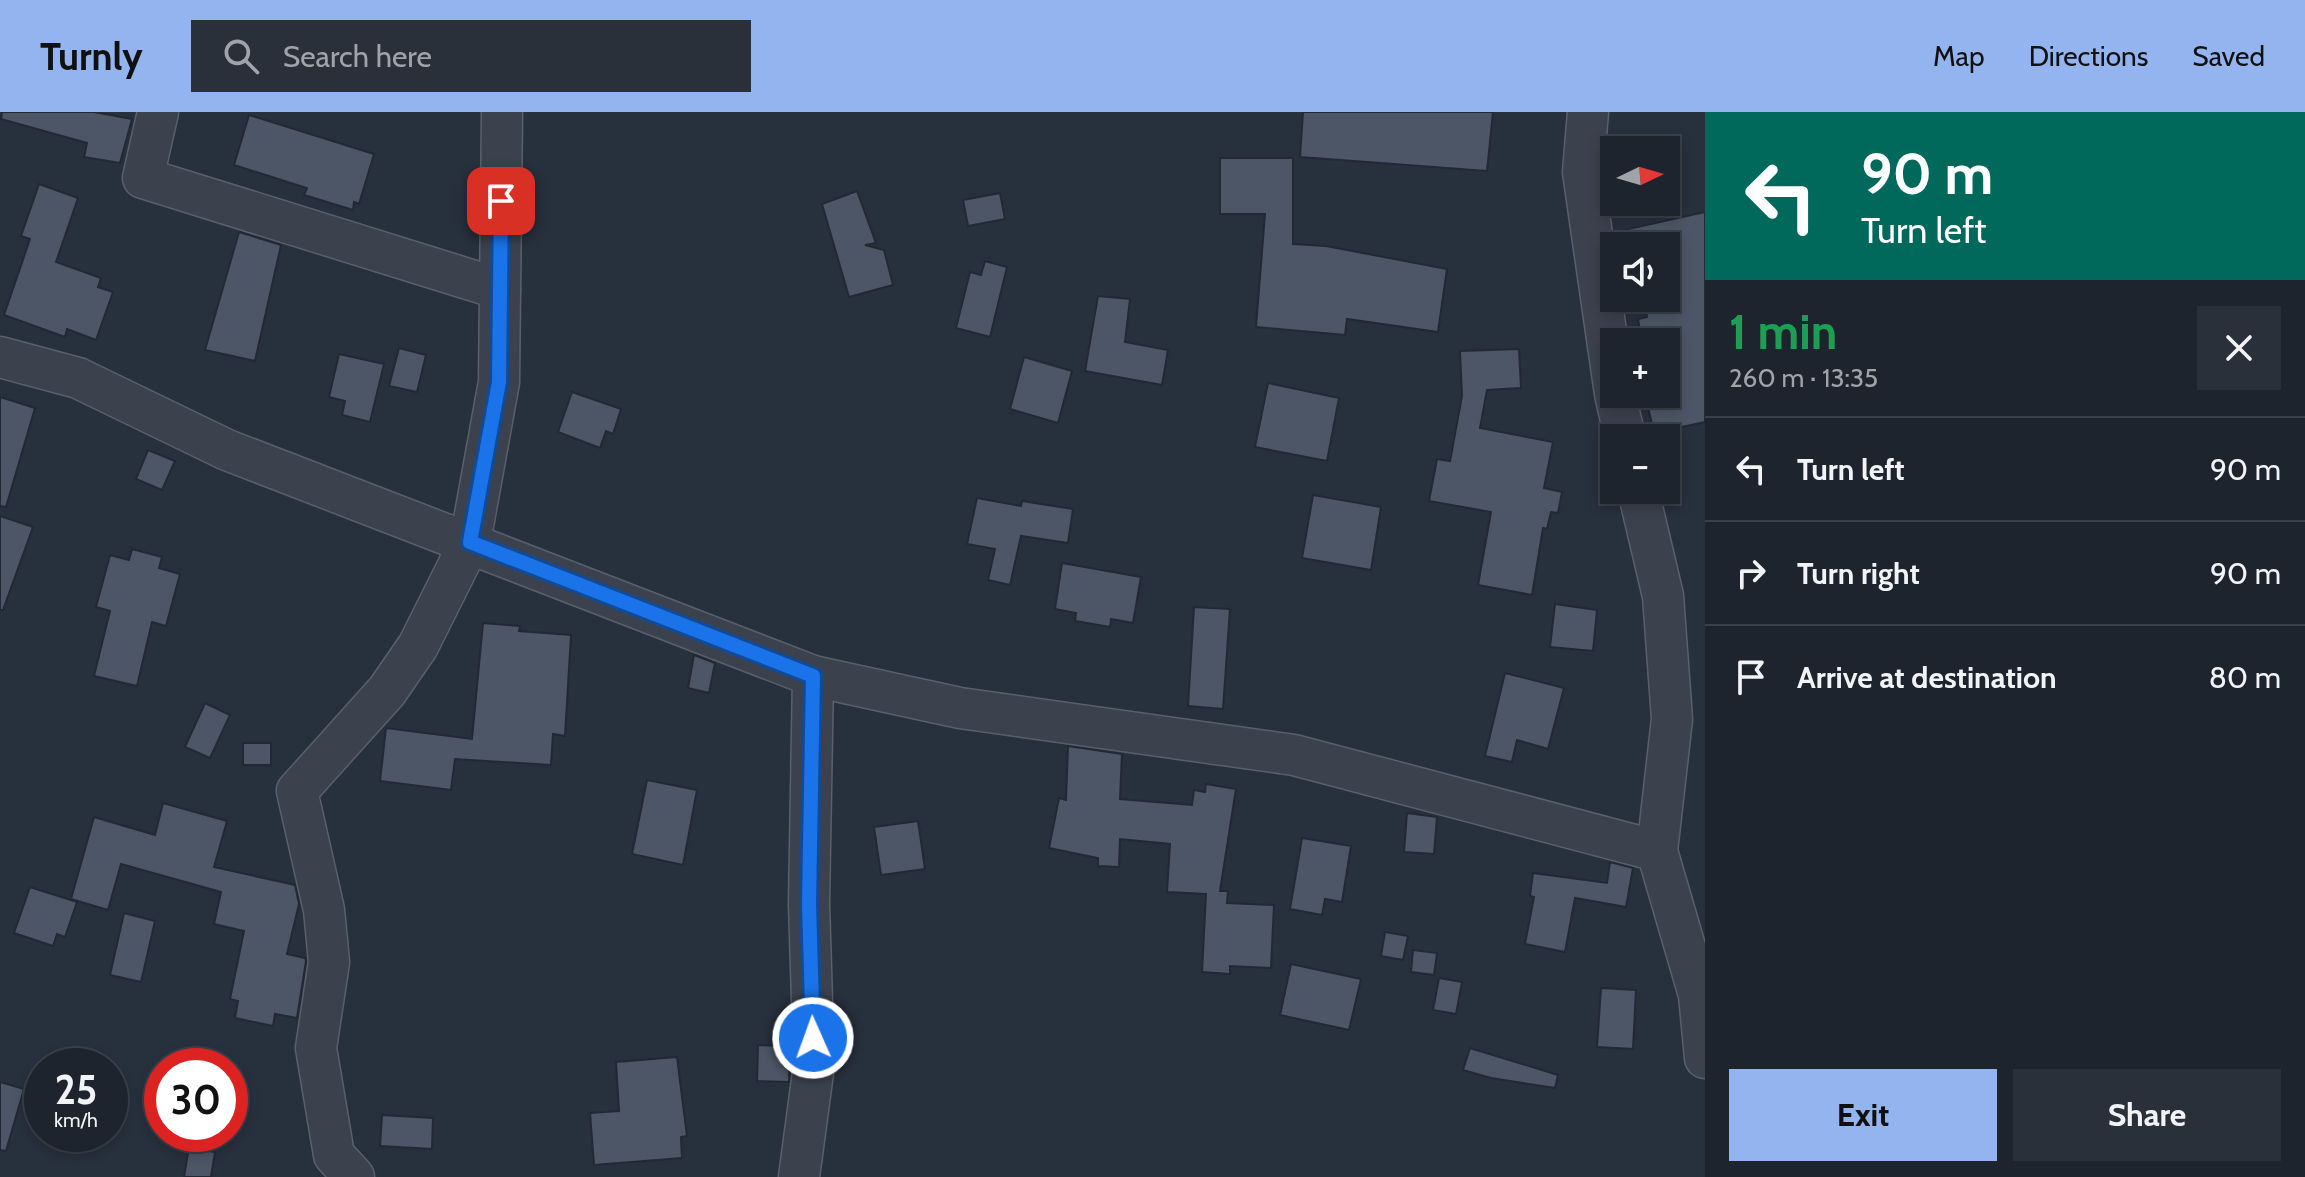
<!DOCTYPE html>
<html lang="en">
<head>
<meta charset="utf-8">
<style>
	:root { --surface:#1d242e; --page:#2a303a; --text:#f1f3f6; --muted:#a0a4aa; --line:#3b414a; --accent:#94b4f0 }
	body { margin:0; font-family:Cabin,sans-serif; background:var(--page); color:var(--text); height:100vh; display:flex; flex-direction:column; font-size:30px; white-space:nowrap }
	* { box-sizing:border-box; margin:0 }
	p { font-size:26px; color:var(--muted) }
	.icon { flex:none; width:44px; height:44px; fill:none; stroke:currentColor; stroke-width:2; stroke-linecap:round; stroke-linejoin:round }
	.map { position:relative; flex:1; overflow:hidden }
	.details { display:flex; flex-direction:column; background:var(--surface); width:600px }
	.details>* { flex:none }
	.guide { background:#00695c; color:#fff; overflow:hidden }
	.needle { width:52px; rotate:85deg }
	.tools { position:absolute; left:1600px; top:24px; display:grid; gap:16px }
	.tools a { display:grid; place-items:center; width:80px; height:80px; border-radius:0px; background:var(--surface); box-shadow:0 4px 12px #0003,0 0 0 2px var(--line); font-size:40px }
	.speed { position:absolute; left:24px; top:936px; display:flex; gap:16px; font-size:40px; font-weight:700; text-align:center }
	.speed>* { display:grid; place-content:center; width:104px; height:104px; border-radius:50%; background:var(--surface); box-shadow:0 4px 12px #0003,0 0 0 2px var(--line); line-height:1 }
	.speed small { font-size:20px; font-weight:400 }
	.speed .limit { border:12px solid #d22; background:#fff; color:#111 }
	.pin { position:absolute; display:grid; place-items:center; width:68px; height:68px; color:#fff; margin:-34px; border-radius:16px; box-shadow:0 4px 12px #0006 }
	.me { position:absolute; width:88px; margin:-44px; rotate:358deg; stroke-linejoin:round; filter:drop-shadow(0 0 6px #0008) }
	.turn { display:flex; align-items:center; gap:28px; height:168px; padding:0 24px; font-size:36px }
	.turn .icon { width:104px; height:104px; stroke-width:2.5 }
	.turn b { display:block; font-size:56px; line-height:68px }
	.round { display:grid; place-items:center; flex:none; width:84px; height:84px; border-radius:0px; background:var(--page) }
	.summary { display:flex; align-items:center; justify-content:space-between; height:136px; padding:0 24px }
	h1 { font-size:48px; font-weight:800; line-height:60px; color:#1e9e55 }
	.button { display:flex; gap:16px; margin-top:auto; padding:16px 24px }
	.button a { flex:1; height:92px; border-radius:0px; background:var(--accent); color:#111; font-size:32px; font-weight:800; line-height:92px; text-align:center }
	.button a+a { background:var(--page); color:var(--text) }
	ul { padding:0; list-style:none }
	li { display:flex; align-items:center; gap:24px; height:104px; padding:0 24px; border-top:2px solid var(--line) }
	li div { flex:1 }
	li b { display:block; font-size:30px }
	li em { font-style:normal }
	header { display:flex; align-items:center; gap:48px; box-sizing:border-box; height:112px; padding:0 40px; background:var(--accent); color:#111 }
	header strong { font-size:38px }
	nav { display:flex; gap:44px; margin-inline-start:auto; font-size:28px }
	.search { width:560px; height:72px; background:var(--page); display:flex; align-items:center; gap:20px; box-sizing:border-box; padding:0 28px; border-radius:0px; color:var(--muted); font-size:30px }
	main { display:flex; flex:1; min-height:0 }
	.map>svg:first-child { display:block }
</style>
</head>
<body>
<header>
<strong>Turnly</strong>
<div class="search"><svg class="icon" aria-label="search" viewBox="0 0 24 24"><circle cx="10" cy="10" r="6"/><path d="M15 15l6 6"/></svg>Search here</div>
<nav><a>Map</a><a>Directions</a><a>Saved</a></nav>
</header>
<main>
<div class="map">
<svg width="1705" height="1065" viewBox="0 0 1705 1065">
	<rect width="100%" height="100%" fill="#27303d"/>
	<g fill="#4d5666" stroke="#222935" stroke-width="2">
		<polygon points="2,0 94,0 132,7 120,51 84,45 87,31 1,7"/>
		<polygon points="1303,0 1493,0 1487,59 1300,45"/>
		<polygon points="249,3 374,42 359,92 354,90 353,98 304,83 307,76 234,53"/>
		<polygon points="1220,46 1293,46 1293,132 1326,134 1447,157 1438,220 1347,207 1345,223 1256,215 1265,102 1220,102"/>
		<polygon points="39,72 78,86 56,150 101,166 98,175 113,180 96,228 67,217 65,225 4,203 30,127 21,124"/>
		<polygon points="857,79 876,131 865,133 884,138 893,173 849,185 822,92"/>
		<polygon points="1000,81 1005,107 968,114 963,88"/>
		<polygon points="1705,100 1705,310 1654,321 1645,282 1666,282 1666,230 1642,230 1638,207 1647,205 1646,199 1666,195 1666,134 1617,134 1615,120"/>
		<polygon points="239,120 281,133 255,249 205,238"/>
		<polygon points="985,149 1007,155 990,225 956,216 970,160 981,163"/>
		<polygon points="1098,184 1130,187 1125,230 1168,238 1162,273 1085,259"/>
		<polygon points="399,236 426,243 417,280 389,274"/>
		<polygon points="1519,237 1521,276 1487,278 1480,316 1553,330 1544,376 1562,380 1558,401 1551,400 1547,417 1543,416 1532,483 1478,473 1491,400 1429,389 1437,347 1450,349 1462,284 1460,239"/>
		<polygon points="339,242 384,252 370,310 342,303 345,289 329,285"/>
		<polygon points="1024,245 1072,259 1058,311 1010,297"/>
		<polygon points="1268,271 1339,286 1327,349 1255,335"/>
		<polygon points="572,280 621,297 613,322 606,319 600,336 558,320"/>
		<polygon points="0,285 35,296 6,395 0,394"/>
		<polygon points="148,338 175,349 162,378 136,367"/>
		<polygon points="1313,383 1381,395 1371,458 1302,446"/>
		<polygon points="977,386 1021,394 1022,389 1073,397 1068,431 1021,424 1010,473 988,468 995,437 967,432"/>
		<polygon points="0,404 33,415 3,498 0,498"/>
		<polygon points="132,437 162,445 159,456 180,462 166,514 152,510 137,574 94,564 110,499 96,495 110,443 129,448"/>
		<polygon points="1062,451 1141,465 1133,511 1111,507 1110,515 1075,509 1076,501 1055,497"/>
		<polygon points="1555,492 1597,498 1593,539 1550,535"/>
		<polygon points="1194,495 1230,497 1223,597 1188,594"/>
		<polygon points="483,511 520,514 519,519 571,523 565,624 553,622 551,653 455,647 451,678 380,669 386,616 472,627"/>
		<polygon points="694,543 715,551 709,581 688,576"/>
		<polygon points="1505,561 1564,576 1548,637 1517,628 1512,650 1485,644"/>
		<polygon points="205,591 230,603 210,646 185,635"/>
		<rect x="243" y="631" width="28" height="22"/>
		<polygon points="1068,634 1122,642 1120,687 1192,693 1194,678 1205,680 1206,672 1236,677 1220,779 1228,779 1227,791 1274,793 1271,856 1230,854 1230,862 1202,860 1206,782 1167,780 1170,732 1120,727 1119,755 1098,754 1098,746 1049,736 1059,686 1066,688"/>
		<polygon points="647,668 697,678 683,753 632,742"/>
		<polygon points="163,691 227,709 214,755 295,773 299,792 287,842 305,846 306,849 297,906 275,902 273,914 235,906 238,889 230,887 244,819 214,812 221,780 121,752 108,798 71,787 94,705 155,723"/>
		<polygon points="1407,701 1437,705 1434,742 1404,740"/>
		<polygon points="918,709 925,757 881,763 874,715"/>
		<polygon points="1302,726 1351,734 1342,790 1325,787 1322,803 1290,797"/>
		<polygon points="1610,750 1633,756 1626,795 1575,786 1565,840 1525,832 1534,785 1530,784 1533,761 1607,771"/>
		<polygon points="30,775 77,790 65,825 57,822 53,834 14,821"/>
		<polygon points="124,801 155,809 141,870 110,863"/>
		<polygon points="1385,820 1408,824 1403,848 1381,844"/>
		<polygon points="1413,838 1437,841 1434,863 1411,860"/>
		<polygon points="1291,852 1361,867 1349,918 1280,903"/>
		<polygon points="1439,866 1462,870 1456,902 1433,898"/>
		<polygon points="1601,876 1636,878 1633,937 1597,935"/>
		<polygon points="758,933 790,934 789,970 757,969"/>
		<polygon points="1470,936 1558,963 1555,976 1491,966 1463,958"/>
		<polygon points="677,945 687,1024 681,1025 682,1046 594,1053 590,1001 619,999 616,950"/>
		<polygon points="0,970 24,977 6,1039 0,1038"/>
		<polygon points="382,1003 433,1006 432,1037 380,1034"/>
		<polygon points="189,1035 215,1040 211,1065 184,1065"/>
	</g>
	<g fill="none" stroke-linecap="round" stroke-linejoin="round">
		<defs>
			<g id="minor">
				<polyline points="158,0 143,66 500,177"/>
				<polyline points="1588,0 1583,60 1614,275"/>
				<polyline points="0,245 78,266 227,338 813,564 960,596 1294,643 1657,739"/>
				<polyline points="1615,282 1625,326"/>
				<polyline points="1638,378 1663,484 1672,607 1657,739 1699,883 1705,946"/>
				<polyline points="354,1065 334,1043 316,936 329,850 324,798 297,679 387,579 418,534 470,430 499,270 502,0"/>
				<polyline points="799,1065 814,953 809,792 813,564"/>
			</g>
		</defs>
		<use href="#minor" stroke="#59606b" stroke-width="43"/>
		<use href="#minor" stroke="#3b424e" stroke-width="40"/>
	</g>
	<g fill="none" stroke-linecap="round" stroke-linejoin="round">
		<defs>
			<polyline id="route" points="501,89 499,270 470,430 813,564 809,792 813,926"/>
		</defs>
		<use href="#route" stroke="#114b97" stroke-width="20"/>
		<use href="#route" stroke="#1a73e8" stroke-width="14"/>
	</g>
</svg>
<div class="tools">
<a><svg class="needle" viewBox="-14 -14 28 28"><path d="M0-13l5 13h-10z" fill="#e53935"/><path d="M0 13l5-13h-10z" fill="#a0a4aa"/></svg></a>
<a><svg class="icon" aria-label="sound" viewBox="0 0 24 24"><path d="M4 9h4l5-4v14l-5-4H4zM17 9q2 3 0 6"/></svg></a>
<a>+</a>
<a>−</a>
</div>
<div class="speed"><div>25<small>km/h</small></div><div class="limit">30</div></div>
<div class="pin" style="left:501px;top:89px;background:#d93025"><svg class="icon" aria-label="arrive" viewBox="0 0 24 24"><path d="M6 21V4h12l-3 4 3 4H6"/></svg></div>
<svg class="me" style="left:813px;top:926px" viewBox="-20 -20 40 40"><circle r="17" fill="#1a73e8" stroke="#fff" stroke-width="3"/><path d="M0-11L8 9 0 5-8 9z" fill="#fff"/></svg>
</div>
<section class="details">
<div class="guide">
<div class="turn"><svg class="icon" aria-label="left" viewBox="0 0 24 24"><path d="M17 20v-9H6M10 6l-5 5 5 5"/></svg><div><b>90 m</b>Turn left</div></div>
</div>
<div class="summary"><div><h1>1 min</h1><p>260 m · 13:35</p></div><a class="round"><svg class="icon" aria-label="close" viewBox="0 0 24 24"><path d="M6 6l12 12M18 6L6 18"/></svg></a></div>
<ul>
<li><svg class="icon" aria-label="left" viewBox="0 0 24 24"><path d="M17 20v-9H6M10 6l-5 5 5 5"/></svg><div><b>Turn left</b></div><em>90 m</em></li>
<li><svg class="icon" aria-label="right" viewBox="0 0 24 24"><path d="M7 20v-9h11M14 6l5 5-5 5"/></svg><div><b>Turn right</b></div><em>90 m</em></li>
<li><svg class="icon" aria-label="arrive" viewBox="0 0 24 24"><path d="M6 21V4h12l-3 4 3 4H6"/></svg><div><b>Arrive at destination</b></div><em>80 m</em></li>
</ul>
<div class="button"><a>Exit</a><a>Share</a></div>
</section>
</main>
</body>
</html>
